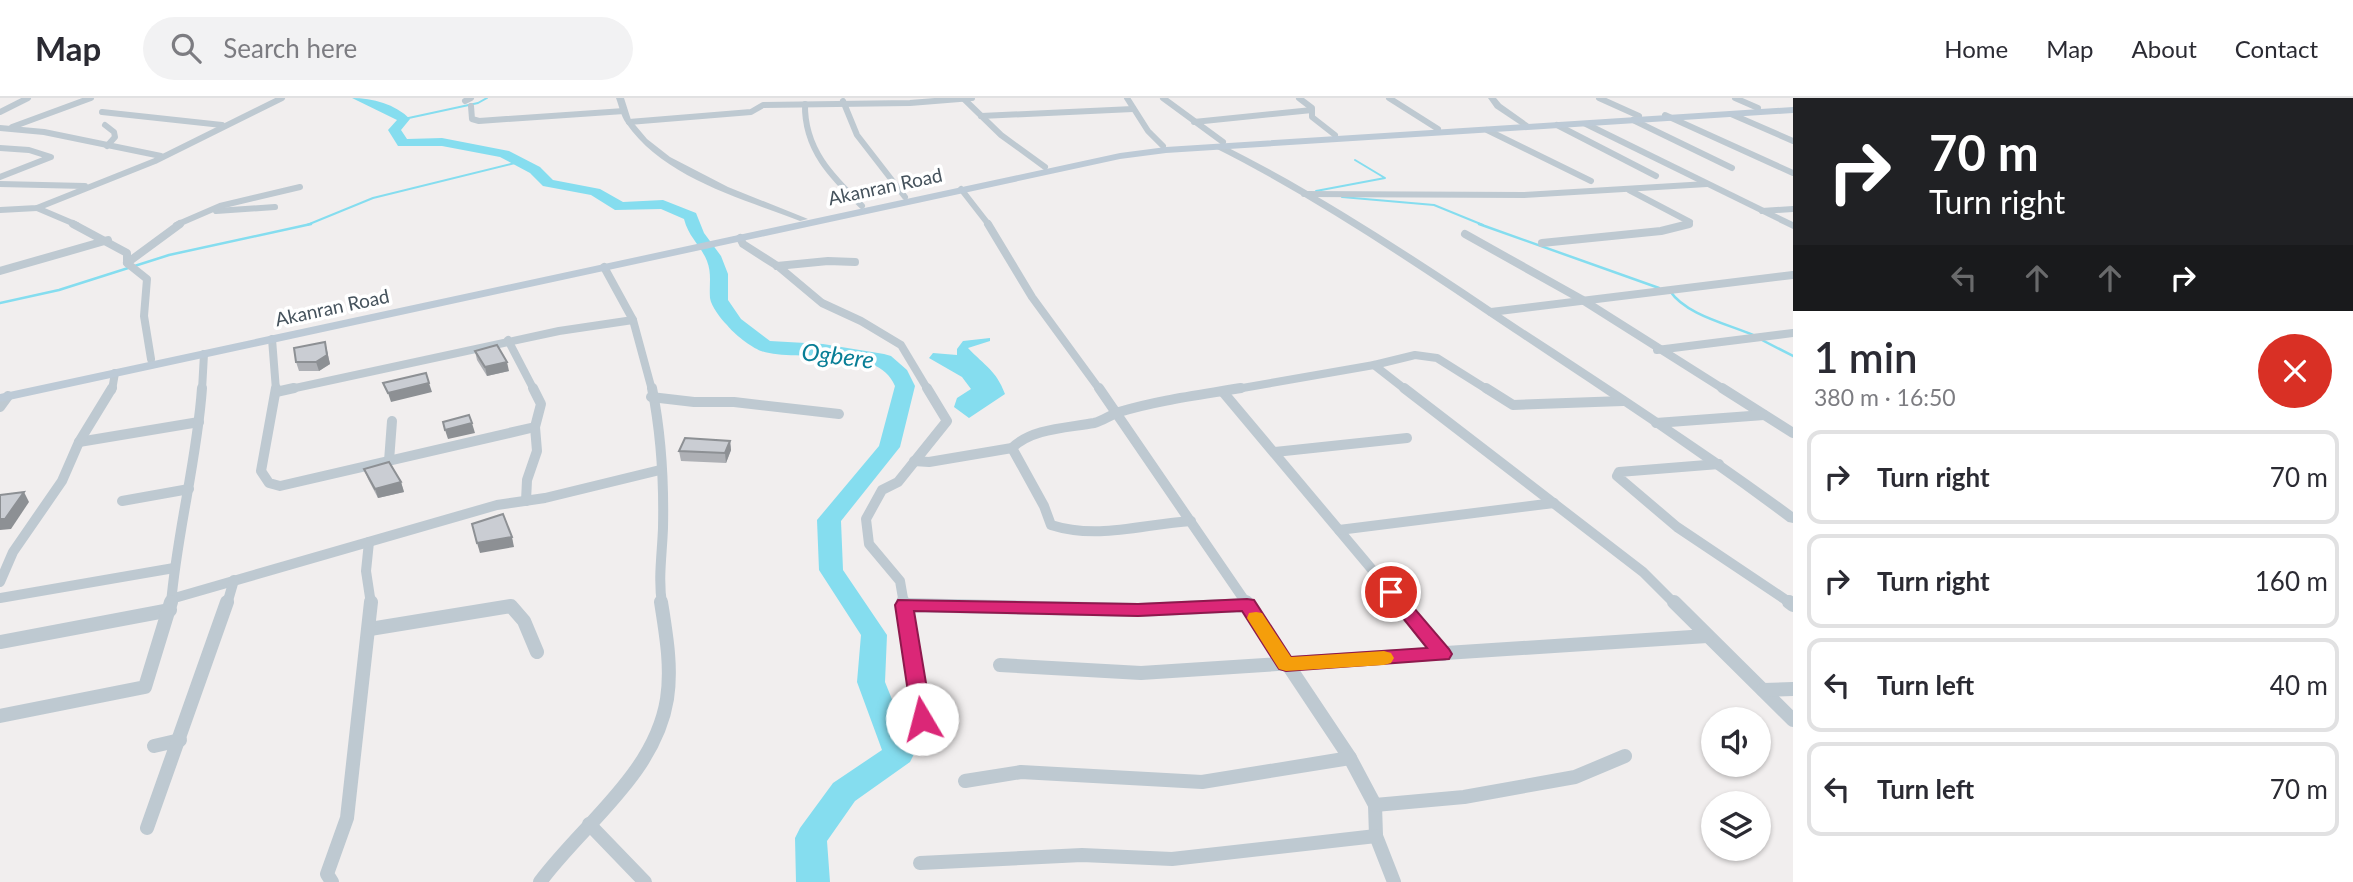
<!DOCTYPE html>
<html lang="en">
<head>
<meta charset="utf-8">
<style>
	:root { --surface:#fff; --page:#f2f2f3; --text:#2b2b33; --muted:#7c7c81; --line:#e1e1e2 }
	body { margin:0; font-family:Lato,sans-serif; background:var(--page); color:var(--text); height:100vh; display:flex; flex-direction:column; font-size:26px; white-space:nowrap }
	* { box-sizing:border-box; margin:0 }
	p { font-size:23px; color:var(--muted) }
	.icon { flex:none; width:38px; height:38px; fill:none; stroke:currentColor; stroke-width:2; stroke-linecap:round; stroke-linejoin:round }
	.map { position:relative; flex:1; overflow:hidden }
	.sheet { display:flex; flex-direction:column; background:var(--surface); width:560px }
	.sheet>* { flex:none }
	.guide { background:#202124; color:#fff; overflow:hidden }
	.controls { position:absolute; left:1701px; top:609px; display:grid; gap:14px }
	.controls a { display:grid; place-items:center; width:70px; height:70px; border-radius:50%; background:var(--surface); box-shadow:0 2px 5px #0004; font-size:35px }
	.pin { position:absolute; display:grid; place-items:center; width:60px; height:60px; color:#fff; margin:-30px; border:4px solid #fff; border-radius:50%; box-shadow:0 2px 7px #0007 }
	.me { position:absolute; width:77px; margin:-38px; rotate:352deg; stroke-linejoin:round; filter:drop-shadow(0 0 5px #0008) }
	.turn { display:flex; align-items:center; gap:24px; height:147px; padding:0 21px; font-size:32px }
	.turn .icon { width:91px; height:91px; stroke-width:2.5 }
	.turn b { display:block; font-size:49px; line-height:60px }
	.lanes { display:flex; align-items:center; height:66px; padding:0 21px; background:#0003; justify-content:center; gap:35px; direction:ltr }
	.lanes .off { opacity:.35 }
	.round { display:grid; place-items:center; flex:none; width:74px; height:74px; border-radius:37px; background:var(--page) }
	.head { display:flex; align-items:center; justify-content:space-between; height:119px; padding:0 21px }
	h1 { font-size:42px; font-weight:600; line-height:52px }
	ul { padding:0; list-style:none }
	li { display:flex; align-items:center; gap:21px; height:94px; margin:0 14px 10px; padding:0 7px; border:4px solid var(--line); border-radius:14px }
	li div { flex:1 }
	li b { display:block; font-size:26px }
	li em { font-style:normal }
	header { display:flex; align-items:center; gap:42px; box-sizing:border-box; height:98px; padding:0 35px; background:var(--surface); border-bottom:2px solid var(--line) }
	header strong { font-size:33px }
	nav { display:flex; gap:38px; margin-inline-start:auto; font-size:24px }
	.search { width:490px; height:63px; background:var(--page); display:flex; align-items:center; gap:18px; box-sizing:border-box; padding:0 24px; border-radius:38px; color:var(--muted); font-size:26px }
	main { display:flex; flex:1; min-height:0 }
	.map>svg:first-child { display:block }
</style>
</head>
<body>
<header>
<strong>Map</strong>
<div class="search"><svg class="icon" aria-label="search" viewBox="0 0 24 24"><circle cx="10" cy="10" r="6"/><path d="M15 15l6 6"/></svg>Search here</div>
<nav><a>Home</a><a>Map</a><a>About</a><a>Contact</a></nav>
</header>
<main>
<div class="map">
<svg width="1793" height="784" viewBox="0 0 1793 784">
	<rect width="100%" height="100%" fill="#f1eeee"/>
	<path fill="#85ddef" d="M 990,240 L 990,243 L 968,250 C 985,268 996,272 1005,296 L 969,320 L 954,309 L 957,300 L 971,291 L 962,279 L 929,260 L 933,255 L 957,257 L 957,251 L 963,243 Z"/>
	<g fill="none" stroke-linecap="round" stroke-linejoin="round">
		<g stroke="#85ddef" stroke-width="2">
			<polyline points="404,21 478,5 487,0"/>
			<polyline points="1316,93 1385,80 1355,62"/>
			<polyline points="1342,99 1434,107 1483,127"/>
			<polyline points="307,127 373,100 519,64"/>
		</g>
		<g stroke="#85ddef" stroke-width="2.5">
			<polyline points="1479,126 1659,190"/>
			<path d="M 1670,193 C 1686,217 1728,226 1753,237"/>
			<polyline points="0,205 59,192 169,157 311,126"/>
			<polyline points="1760,241 1793,258"/>
		</g>
		<path fill="#85ddef" fill-rule="evenodd" d="M 352,0 C 373,0 395,6 410,21 L 401,32 L 407,41 L 442,40 L 509,53 L 540,69 L 553,82 L 600,91 L 623,104 L 663,102 L 696,115 L 704,135 L 721,158 L 728,176 L 728,202 L 741,221 L 770,243 L 823,246 L 884,256 L 891,258 L 907,272 L 915,288 L 900,349 L 841,423 L 843,472 L 887,537 L 885,584 L 914,656 L 910,664 L 855,703 L 827,743 L 830,784 L 796,784 L 795,740 L 800,730 L 833,685 L 882,652 L 857,584 L 861,537 L 819,472 L 817,422 L 879,348 L 895,288 C 878,245 797,265 761,253 C 751,249 734,236 727,227 C 721,221 711,208 710,200 C 709,186 712,176 707,163 C 700,146 689,140 684,121 L 661,111 L 615,112 L 591,97 L 543,88 L 530,75 L 500,59 L 442,48 L 398,48 L 388,32 L 397,22 Z"/>
		<g stroke="#bec9d1" stroke-width="6">
			<polyline points="1127,0 1148,33 1163,48"/>
			<polyline points="1163,0 1223,44"/>
			<polyline points="1299,0 1312,10 1312,19 1335,37"/>
			<polyline points="1389,0 1438,31"/>
			<polyline points="1599,0 1639,18"/>
			<polyline points="1735,0 1758,10"/>
			<polyline points="964,1 1001,37 1045,69"/>
			<polyline points="465,3 471,0"/>
			<polyline points="843,3 857,37 905,99"/>
			<path d="M 805,6 C 804,51 832,79 862,108"/>
			<polyline points="471,8 472,21 479,23 624,13"/>
			<polyline points="0,14 28,0"/>
			<polyline points="102,14 222,27"/>
			<polyline points="1731,16 1793,43"/>
			<polyline points="1665,17 1793,75"/>
			<polyline points="981,18 1133,11"/>
			<polyline points="1633,22 1732,70"/>
			<polyline points="629,24 751,14 763,7 910,5 972,0"/>
			<polyline points="1194,24 1312,12"/>
			<polyline points="105,27 114,34 115,39 107,48"/>
			<polyline points="1557,27 1656,78"/>
			<polyline points="12,29 91,0"/>
			<polyline points="0,30 44,34 161,58"/>
			<polyline points="1487,32 1591,83"/>
			<polyline points="0,50 29,52 51,59 0,79"/>
			<polyline points="0,86 85,88"/>
			<polyline points="961,91 989,127"/>
			<polyline points="1629,92 1690,124 1684,127"/>
			<polyline points="1304,96 1524,97 1707,86"/>
			<polyline points="37,110 77,127"/>
			<polyline points="0,112 37,110 155,63 282,0"/>
			<polyline points="216,113 275,109"/>
			<polyline points="1762,113 1793,111"/>
			<polyline points="176,127 220,108 300,89"/>
		</g>
		<g stroke="#bec9d1" stroke-width="8">
			<polyline points="73,126 127,155 127,165 147,181 144,218 151,261"/>
			<polyline points="988,126 1032,199 1100,292"/>
			<polyline points="1465,136 1581,201 1725,292"/>
			<polyline points="740,140 743,146 779,169 822,205 861,223 901,247 928,292"/>
			<polyline points="1542,145 1661,133 1689,126"/>
			<polyline points="127,165 180,126"/>
			<polyline points="777,168 828,163 855,164"/>
			<polyline points="0,173 108,142"/>
			<polyline points="1491,214 1793,177"/>
			<polyline points="633,222 652,292"/>
			<polyline points="272,241 276,292"/>
			<polyline points="508,242 534,292"/>
			<polyline points="1657,252 1793,235"/>
			<polyline points="1374,267 1406,292"/>
			<polyline points="112,292 115,275"/>
			<polyline points="202,292 204,256"/>
			<polyline points="286,292 559,233 633,222 604,169"/>
			<polyline points="1231,292 1374,267 1415,257 1437,260 1488,292"/>
		</g>
		<g stroke="#bec9d1" stroke-width="10">
			<polyline points="276,290 261,373 269,385 280,388 535,329"/>
			<path d="M 652,290 C 661,335 664,384 663,430 C 662,457 658,480 662,506"/>
			<polyline points="1099,290 1247,506"/>
			<polyline points="1404,290 1643,474 1675,506"/>
			<polyline points="1486,290 1513,307 1623,303"/>
			<polyline points="1722,290 1793,335"/>
			<polyline points="276,294 294,290"/>
			<polyline points="1223,294 1401,506"/>
			<polyline points="651,299 694,304 734,304 839,316"/>
			<polyline points="0,309 8,298"/>
			<polyline points="1656,325 1764,317"/>
			<polyline points="79,344 199,324"/>
			<polyline points="1275,354 1407,340"/>
			<polyline points="389,363 392,323"/>
			<polyline points="914,363 929,364 1012,350"/>
			<polyline points="1719,366 1619,374 1617,378 1677,429 1792,506"/>
			<polyline points="122,403 189,391"/>
			<polyline points="526,403 527,382 537,353 535,329 541,306 533,290"/>
			<path d="M 1191,423 C 1143,426 1098,442 1051,427 L 1044,408 L 1012,350 C 1032,330 1068,330 1094,325 C 1103,323 1110,317 1119,314 C 1159,302 1200,297 1241,290"/>
			<polyline points="1339,432 1554,405"/>
			<polyline points="369,444 366,473 371,506"/>
			<polyline points="0,484 13,454 62,383 79,344 112,290"/>
			<polyline points="0,500 174,470"/>
			<polyline points="171,501 497,407 545,400 660,372"/>
			<path d="M 171,506 C 177,433 197,363 202,290"/>
			<polyline points="227,506 234,482"/>
			<polyline points="904,506 900,483 869,446 866,421 882,392 898,384 947,323 927,290"/>
		</g>
		<g stroke="#bec9d1" stroke-width="14">
			<polyline points="903,504 922,621 908,640"/>
			<polyline points="1246,504 1350,660 1375,707 1376,738 1394,784"/>
			<polyline points="1400,504 1443,556"/>
			<polyline points="1674,504 1793,622"/>
			<polyline points="1789,504 1793,507"/>
			<polyline points="904,507 1138,512 1247,507"/>
			<polyline points="370,531 511,508 524,523 537,554"/>
			<polyline points="0,544 170,512"/>
			<polyline points="1000,567 1141,575 1707,538"/>
			<polyline points="1763,592 1793,591"/>
			<polyline points="0,618 145,589 171,504"/>
			<polyline points="154,648 180,642"/>
			<polyline points="965,683 1021,674 1202,684 1350,660"/>
			<polyline points="1375,707 1464,699 1575,679 1625,658"/>
			<polyline points="589,726 645,784"/>
			<polyline points="147,730 227,504"/>
			<polyline points="920,765 1082,757 1172,761 1376,738"/>
			<polyline points="332,784 327,776 347,720 371,504"/>
			<path d="M 540,784 C 583,726 655,676 667,601 C 672,569 666,536 661,504"/>
		</g>
		<g fill="#bec9d1" fill-rule="evenodd">
			<path d="M 616,0 L 624,0 L 631,22 L 647,41 L 670,59 L 728,89 L 808,121 L 800,123 C 741,100 664,80 626,25 C 621,18 619,8 616,0 Z"/>
			<polygon points="1488,0 1496,0 1501,6 1529,26 1522,28 1495,10"/>
			<polygon points="1581,23 1587,23 1793,124 1793,131 1581,27"/>
			<path d="M 1215,46 L 1221,46 C 1325,98 1423,164 1520,229 C 1612,289 1704,349 1793,414 L 1793,425 L 1788,424 C 1699,357 1606,296 1513,234 C 1416,169 1319,102 1215,50 Z"/>
		</g>
		<polygon fill="#bdcad6" fill-rule="evenodd" points="1793,9 1793,15 1166,55 1120,61 0,304 0,296 1120,55 1166,49"/>
	</g>
	<g fill="#aeb0b5">
		<polygon points="325,244 330,266 319,273 299,273 296,264"/>
		<polygon points="475,253 509,273 487,278 477,262"/>
		<polygon points="730,343 731,352 726,365 681,363 679,353"/>
		<polygon points="364,371 401,384 404,394 378,400 368,381"/>
	</g>
	<g fill="#8d9094">
		<polygon points="325,244 330,266 319,273 316,264"/>
		<polygon points="507,264 509,273 487,278 485,269"/>
		<polygon points="429,285 432,294 391,304 388,295"/>
		<polygon points="472,325 475,335 448,341 445,332"/>
		<polygon points="730,343 731,352 726,365 725,355"/>
		<polygon points="401,384 404,394 378,400 375,391"/>
		<polygon points="24,394 29,404 11,431 0,432 0,421"/>
		<polygon points="512,439 514,449 480,455 477,445"/>
	</g>
	<g fill="#cacdd3" stroke="#8d9094" stroke-width="2">
		<polygon points="325,244 327,257 316,264 296,264 294,250"/>
		<polygon points="497,247 507,264 485,269 475,253"/>
		<polygon points="426,275 429,285 388,295 383,285"/>
		<polygon points="469,317 472,325 445,332 443,324"/>
		<polygon points="685,340 730,343 725,355 679,353"/>
		<polygon points="389,364 401,384 375,391 364,371"/>
		<polygon points="24,394 5,421 0,421 0,397"/>
		<polygon points="503,416 512,439 477,445 472,426"/>
	</g>
	<polygon fill="#db2777" stroke="#8e194d" stroke-width="2" points="1391,488 1397,490 1449,551 1452,556 1449,561 1286,573 1279,571 1242,513 1138,518 914,513 932,621 929,627 922,629 915,627 912,621 895,507 898,502 1138,506 1247,501 1254,502 1291,559 1427,550 1382,494"/>
	<polygon fill="#f59e0b" points="1256,514 1262,515 1291,559 1384,553 1391,555 1394,560 1391,565 1384,567 1286,573 1279,571 1247,520 1249,515"/>
	<g text-anchor="middle" dominant-baseline="central" stroke-width="7" stroke-linejoin="round" paint-order="stroke">
		<g font-size="19" fill="#45525c" stroke="#fff">
			<text transform="translate(885 88) rotate(-12)">Akanran Road</text>
			<text transform="translate(332 209) rotate(-12)">Akanran Road</text>
		</g>
		<g font-size="24" font-style="italic" fill="#087e96" stroke="#fff">
			<text transform="translate(838 257) rotate(7)">Ogbere</text>
		</g>
	</g>
</svg>
<div class="controls">
<a><svg class="icon" aria-label="sound" viewBox="0 0 24 24"><path d="M4 9h4l5-4v14l-5-4H4zM17 9q2 3 0 6"/></svg></a>
<a><svg class="icon" aria-label="layers" viewBox="0 0 24 24"><path d="M12 4l9 5-9 5-9-5zM3 14l9 5 9-5"/></svg></a>
</div>
<div class="pin" style="left:1391px;top:494px;background:#d93025"><svg class="icon" aria-label="arrive" viewBox="0 0 24 24"><path d="M6 21V4h12l-3 4 3 4H6"/></svg></div>
<svg class="me" style="left:922px;top:621px" viewBox="-20 -20 40 40"><circle r="19" fill="#fff"/><path d="M0-13L10 11 0 6-10 11z" fill="#db2777"/></svg>
</div>
<section class="sheet">
<div class="guide">
<div class="turn"><svg class="icon" aria-label="right" viewBox="0 0 24 24"><path d="M7 20v-9h11M14 6l5 5-5 5"/></svg><div><b>70 m</b>Turn right</div></div>
<div class="lanes"><svg class="icon off" aria-label="left" viewBox="0 0 24 24"><path d="M17 20v-9H6M10 6l-5 5 5 5"/></svg><svg class="icon off" aria-label="ahead" viewBox="0 0 24 24"><path d="M12 20V5M6 11l6-6 6 6"/></svg><svg class="icon off" aria-label="ahead" viewBox="0 0 24 24"><path d="M12 20V5M6 11l6-6 6 6"/></svg><svg class="icon" aria-label="right" viewBox="0 0 24 24"><path d="M7 20v-9h11M14 6l5 5-5 5"/></svg></div>
</div>
<div class="head"><div><h1>1 min</h1><p>380 m · 16:50</p></div><a class="round" style="background:#d93025;color:#fff"><svg class="icon" aria-label="close" viewBox="0 0 24 24"><path d="M6 6l12 12M18 6L6 18"/></svg></a></div>
<ul>
<li><svg class="icon" aria-label="right" viewBox="0 0 24 24"><path d="M7 20v-9h11M14 6l5 5-5 5"/></svg><div><b>Turn right</b></div><em>70 m</em></li>
<li><svg class="icon" aria-label="right" viewBox="0 0 24 24"><path d="M7 20v-9h11M14 6l5 5-5 5"/></svg><div><b>Turn right</b></div><em>160 m</em></li>
<li><svg class="icon" aria-label="left" viewBox="0 0 24 24"><path d="M17 20v-9H6M10 6l-5 5 5 5"/></svg><div><b>Turn left</b></div><em>40 m</em></li>
<li><svg class="icon" aria-label="left" viewBox="0 0 24 24"><path d="M17 20v-9H6M10 6l-5 5 5 5"/></svg><div><b>Turn left</b></div><em>70 m</em></li>
</ul>
</section>
</main>
</body>
</html>
